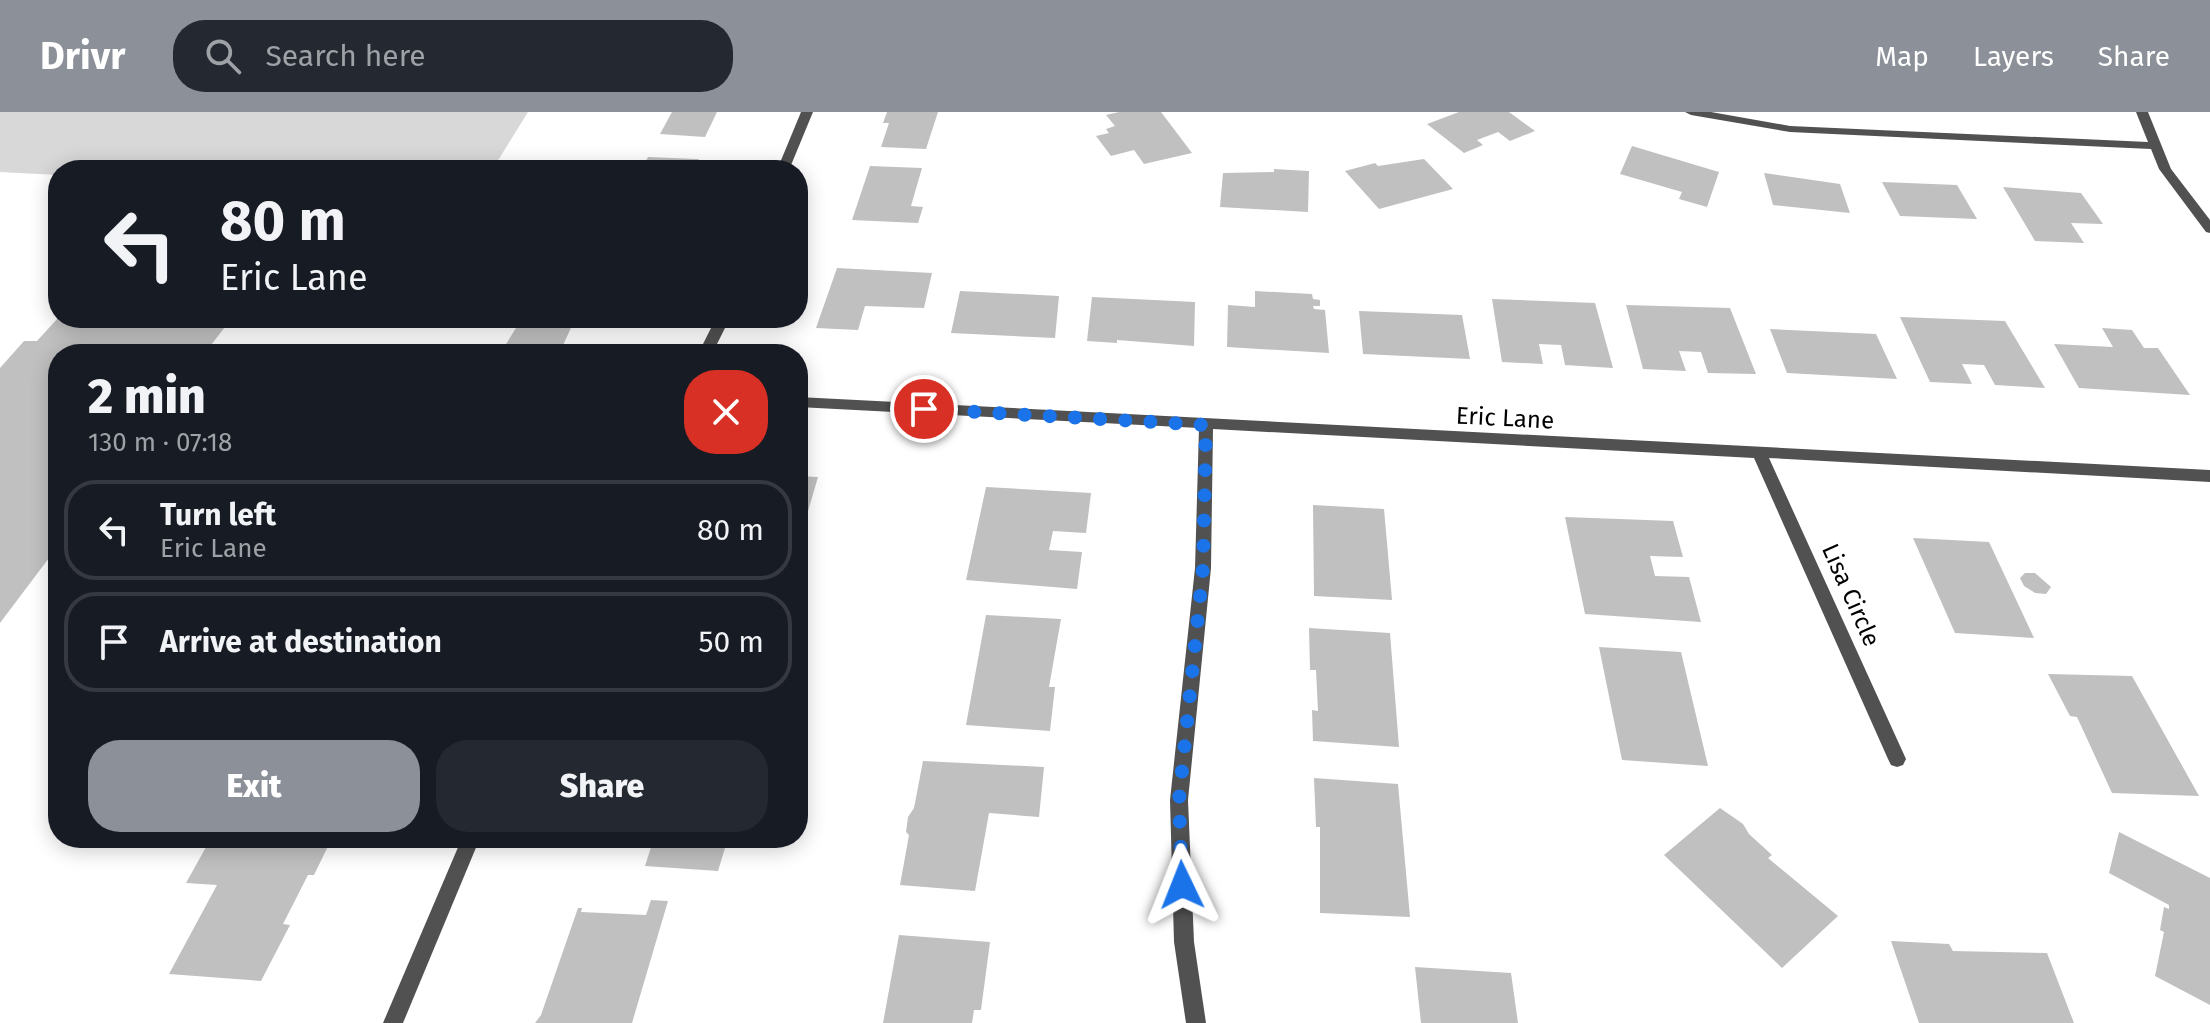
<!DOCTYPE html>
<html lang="en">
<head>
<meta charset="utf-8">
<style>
	:root { --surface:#171b24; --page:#242831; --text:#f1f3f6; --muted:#9ea1a6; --line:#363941; --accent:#8c9099 }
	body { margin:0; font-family:"Fira Sans",sans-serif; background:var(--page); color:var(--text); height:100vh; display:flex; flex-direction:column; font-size:30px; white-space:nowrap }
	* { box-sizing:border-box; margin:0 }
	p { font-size:26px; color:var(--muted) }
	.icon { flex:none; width:44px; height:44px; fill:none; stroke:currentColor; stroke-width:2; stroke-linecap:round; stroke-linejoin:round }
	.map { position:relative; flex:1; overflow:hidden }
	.side { position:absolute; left:48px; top:232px; width:760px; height:504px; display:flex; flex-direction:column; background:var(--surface); border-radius:32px; box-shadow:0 4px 20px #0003 }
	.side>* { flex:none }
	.top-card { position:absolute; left:48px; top:48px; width:760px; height:168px; border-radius:32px; box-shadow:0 4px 20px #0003; background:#171b24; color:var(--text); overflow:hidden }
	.pin { position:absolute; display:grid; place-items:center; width:68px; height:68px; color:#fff; margin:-34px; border:4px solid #fff; border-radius:50%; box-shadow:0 2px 8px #0007 }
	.me { position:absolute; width:88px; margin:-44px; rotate:358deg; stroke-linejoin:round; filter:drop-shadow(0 0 6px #0008) }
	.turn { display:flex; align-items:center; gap:28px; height:168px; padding:0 40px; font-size:36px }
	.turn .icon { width:104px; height:104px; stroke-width:2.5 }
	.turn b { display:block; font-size:56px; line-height:68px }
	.round { display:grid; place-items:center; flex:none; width:84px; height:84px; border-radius:32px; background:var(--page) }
	.summary { display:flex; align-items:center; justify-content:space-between; height:136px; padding:0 40px }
	h1 { font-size:48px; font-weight:800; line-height:60px }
	.button { display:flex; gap:16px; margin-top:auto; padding:16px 40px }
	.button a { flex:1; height:92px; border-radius:32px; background:var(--accent); color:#fff; font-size:32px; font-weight:800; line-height:92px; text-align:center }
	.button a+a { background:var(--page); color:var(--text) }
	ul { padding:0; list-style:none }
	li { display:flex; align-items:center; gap:24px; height:100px; margin:0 16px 12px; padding:0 24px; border:4px solid var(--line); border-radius:32px }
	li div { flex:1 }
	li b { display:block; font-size:30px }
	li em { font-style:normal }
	header { display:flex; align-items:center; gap:48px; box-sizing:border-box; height:112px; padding:0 40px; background:var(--accent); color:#fff }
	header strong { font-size:38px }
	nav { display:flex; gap:44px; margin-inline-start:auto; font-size:28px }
	.search { width:560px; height:72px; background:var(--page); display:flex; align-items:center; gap:20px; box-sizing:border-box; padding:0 28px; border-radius:32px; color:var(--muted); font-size:30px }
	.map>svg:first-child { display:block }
</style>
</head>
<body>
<header>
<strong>Drivr</strong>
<div class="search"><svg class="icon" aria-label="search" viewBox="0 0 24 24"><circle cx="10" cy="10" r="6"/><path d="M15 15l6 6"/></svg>Search here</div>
<nav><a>Map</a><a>Layers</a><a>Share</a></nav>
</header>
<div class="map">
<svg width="2210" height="911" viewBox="0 0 2210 911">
	<rect width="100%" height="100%" fill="#fff"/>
	<polygon fill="#d8d8d8" points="0,0 528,0 492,58 58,58 58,63 0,60"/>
	<g fill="#c0c0c0">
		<polygon points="672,0 717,0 705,25 660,22"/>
		<polygon points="887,0 938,0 926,37 881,35 889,11 883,11"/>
		<polygon points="1119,0 1161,0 1192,41 1144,52 1134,38 1111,44 1096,24 1109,21 1106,17 1115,14 1106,3"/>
		<polygon points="1459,0 1509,0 1535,19 1510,29 1498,20 1477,28 1483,33 1464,41 1427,12"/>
		<polygon points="1632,34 1719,60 1707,95 1679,87 1682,80 1620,62"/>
		<polygon points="648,45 697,47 699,47 694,58 641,58"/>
		<polygon points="1424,47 1453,77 1379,97 1345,59 1375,51 1378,54"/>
		<polygon points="870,54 922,56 911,94 923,95 918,111 852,108"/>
		<polygon points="1274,57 1309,59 1308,100 1220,95 1223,61 1274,60"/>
		<polygon points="1764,61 1840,72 1850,101 1773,93"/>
		<polygon points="1882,70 1957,73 1977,107 1900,104"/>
		<polygon points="2003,75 2081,81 2103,112 2071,111 2084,131 2035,129"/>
		<polygon points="837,156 932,161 924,196 865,194 858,218 816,216"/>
		<polygon points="960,179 1059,184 1055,226 951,221"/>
		<polygon points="1255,179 1312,182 1313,187 1320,188 1320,194 1313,194 1314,197 1325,198 1329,241 1227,235 1228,193 1255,195"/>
		<polygon points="1092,185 1195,190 1194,234 1117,228 1117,231 1087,229"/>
		<polygon points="1492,187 1595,191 1613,256 1565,253 1561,233 1539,232 1543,252 1502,250"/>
		<polygon points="1626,193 1730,196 1756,262 1708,261 1701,240 1679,239 1686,259 1643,257"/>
		<polygon points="1359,199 1462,203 1470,247 1363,242"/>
		<polygon points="1900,205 2005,209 2045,276 1995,273 1984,253 1962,252 1972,272 1930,270"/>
		<polygon points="58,206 232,206 204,242 58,242 58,434 0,511 0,256 24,229 37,229"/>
		<polygon points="522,206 548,206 575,207 559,242 500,242"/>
		<polygon points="2102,216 2132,218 2144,236 2158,236 2190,283 2079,276 2054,232 2113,235"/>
		<polygon points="1770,217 1876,222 1897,267 1787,261"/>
		<polygon points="798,364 818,365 799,430 798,430"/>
		<polygon points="986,375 1091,381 1086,421 1053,419 1049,438 1082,440 1077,477 966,468"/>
		<polygon points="1313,393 1384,397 1392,488 1314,484"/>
		<polygon points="1565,405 1673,409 1683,445 1650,444 1655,464 1689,465 1701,510 1585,502"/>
		<polygon points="1913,426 1989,430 2034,526 1955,521"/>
		<polygon points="2025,461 2035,461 2051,475 2046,482 2035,481 2024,474 2020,466"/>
		<polygon points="986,503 1061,507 1049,575 1055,575 1050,619 966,613"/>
		<polygon points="1309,516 1390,521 1399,635 1313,629 1312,598 1318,599 1316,558 1310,558"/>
		<polygon points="1599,535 1681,540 1708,654 1622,648"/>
		<polygon points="2048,562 2132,564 2199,684 2112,681 2077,605 2070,604"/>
		<polygon points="923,649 1044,655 1039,705 989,701 975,779 900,773 909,723 906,720 908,705 914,696"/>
		<polygon points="1314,666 1398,672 1410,805 1320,801 1320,715 1316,715"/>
		<polygon points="1720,696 1743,712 1749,722 1772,743 1768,746 1838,804 1782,856 1664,743"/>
		<polygon points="2119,720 2210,766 2210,893 2155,864 2164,820 2160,818 2164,795 2169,797 2169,793 2109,761"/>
		<polygon points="211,726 332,726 314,763 308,763 283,812 290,813 261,869 169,862 217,773 186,771"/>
		<polygon points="654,726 728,726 718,759 645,754"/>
		<polygon points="651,788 668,789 632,911 535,911 541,903 578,796 582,796 581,800 646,803"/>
		<polygon points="899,823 990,830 981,898 974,898 972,911 883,911"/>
		<polygon points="1891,829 1949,832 1953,839 2047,841 2074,911 1919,911"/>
		<polygon points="1415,855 1511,861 1518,911 1421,911"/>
	</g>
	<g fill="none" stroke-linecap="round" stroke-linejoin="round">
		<g fill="#515151" fill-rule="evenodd">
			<polygon points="801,0 813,0 789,58 777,58"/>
			<polygon points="1685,0 1711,0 1790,14 2148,30 2136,0 2148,0 2171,57 2210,108 2210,121 2206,120 2159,57 2151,37 1790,20 1691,3"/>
			<polygon points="716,206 730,206 712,242 698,242"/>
			<polygon points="798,285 2210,358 2210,370 1769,346 1906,647 1903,653 1897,655 1891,653 1888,647 1754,346 1213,317 1211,456 1188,688 1194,830 1206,911 1186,911 1174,830 1170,688 1195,456 1199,316 798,295"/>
			<polygon points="462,726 480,726 403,911 383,911"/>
		</g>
	</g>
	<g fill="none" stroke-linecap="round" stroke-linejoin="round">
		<polyline stroke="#1a73e8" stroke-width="14" stroke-dasharray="0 25.2" points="924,297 1206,313 1203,456 1179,688 1182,773"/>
	</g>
	<g text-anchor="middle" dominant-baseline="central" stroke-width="8" stroke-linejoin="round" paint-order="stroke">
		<g font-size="24" fill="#000" stroke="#fff">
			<text transform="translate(1505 306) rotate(3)">Eric Lane</text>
			<text transform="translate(1851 483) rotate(66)">Lisa Circle</text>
		</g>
	</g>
</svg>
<div class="pin" style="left:924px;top:297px;background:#d93025"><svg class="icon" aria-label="arrive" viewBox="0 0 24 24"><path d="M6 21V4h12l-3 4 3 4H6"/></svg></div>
<svg class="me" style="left:1182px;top:773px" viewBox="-20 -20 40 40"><path d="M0-17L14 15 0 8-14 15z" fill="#1a73e8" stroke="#fff" stroke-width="4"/></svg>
<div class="top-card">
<div class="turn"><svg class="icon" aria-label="left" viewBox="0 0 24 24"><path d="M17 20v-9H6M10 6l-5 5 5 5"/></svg><div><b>80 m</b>Eric Lane</div></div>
</div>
<section class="side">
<div class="summary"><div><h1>2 min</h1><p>130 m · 07:18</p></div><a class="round" style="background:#d93025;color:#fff"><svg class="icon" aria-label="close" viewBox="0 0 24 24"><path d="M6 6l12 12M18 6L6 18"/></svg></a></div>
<ul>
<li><svg class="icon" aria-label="left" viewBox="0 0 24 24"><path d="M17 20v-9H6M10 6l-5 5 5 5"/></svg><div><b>Turn left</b><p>Eric Lane</p></div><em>80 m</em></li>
<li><svg class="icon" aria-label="arrive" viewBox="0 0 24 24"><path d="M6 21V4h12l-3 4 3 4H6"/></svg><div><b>Arrive at destination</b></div><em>50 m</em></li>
</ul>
<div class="button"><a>Exit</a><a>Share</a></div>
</section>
</div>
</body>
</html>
